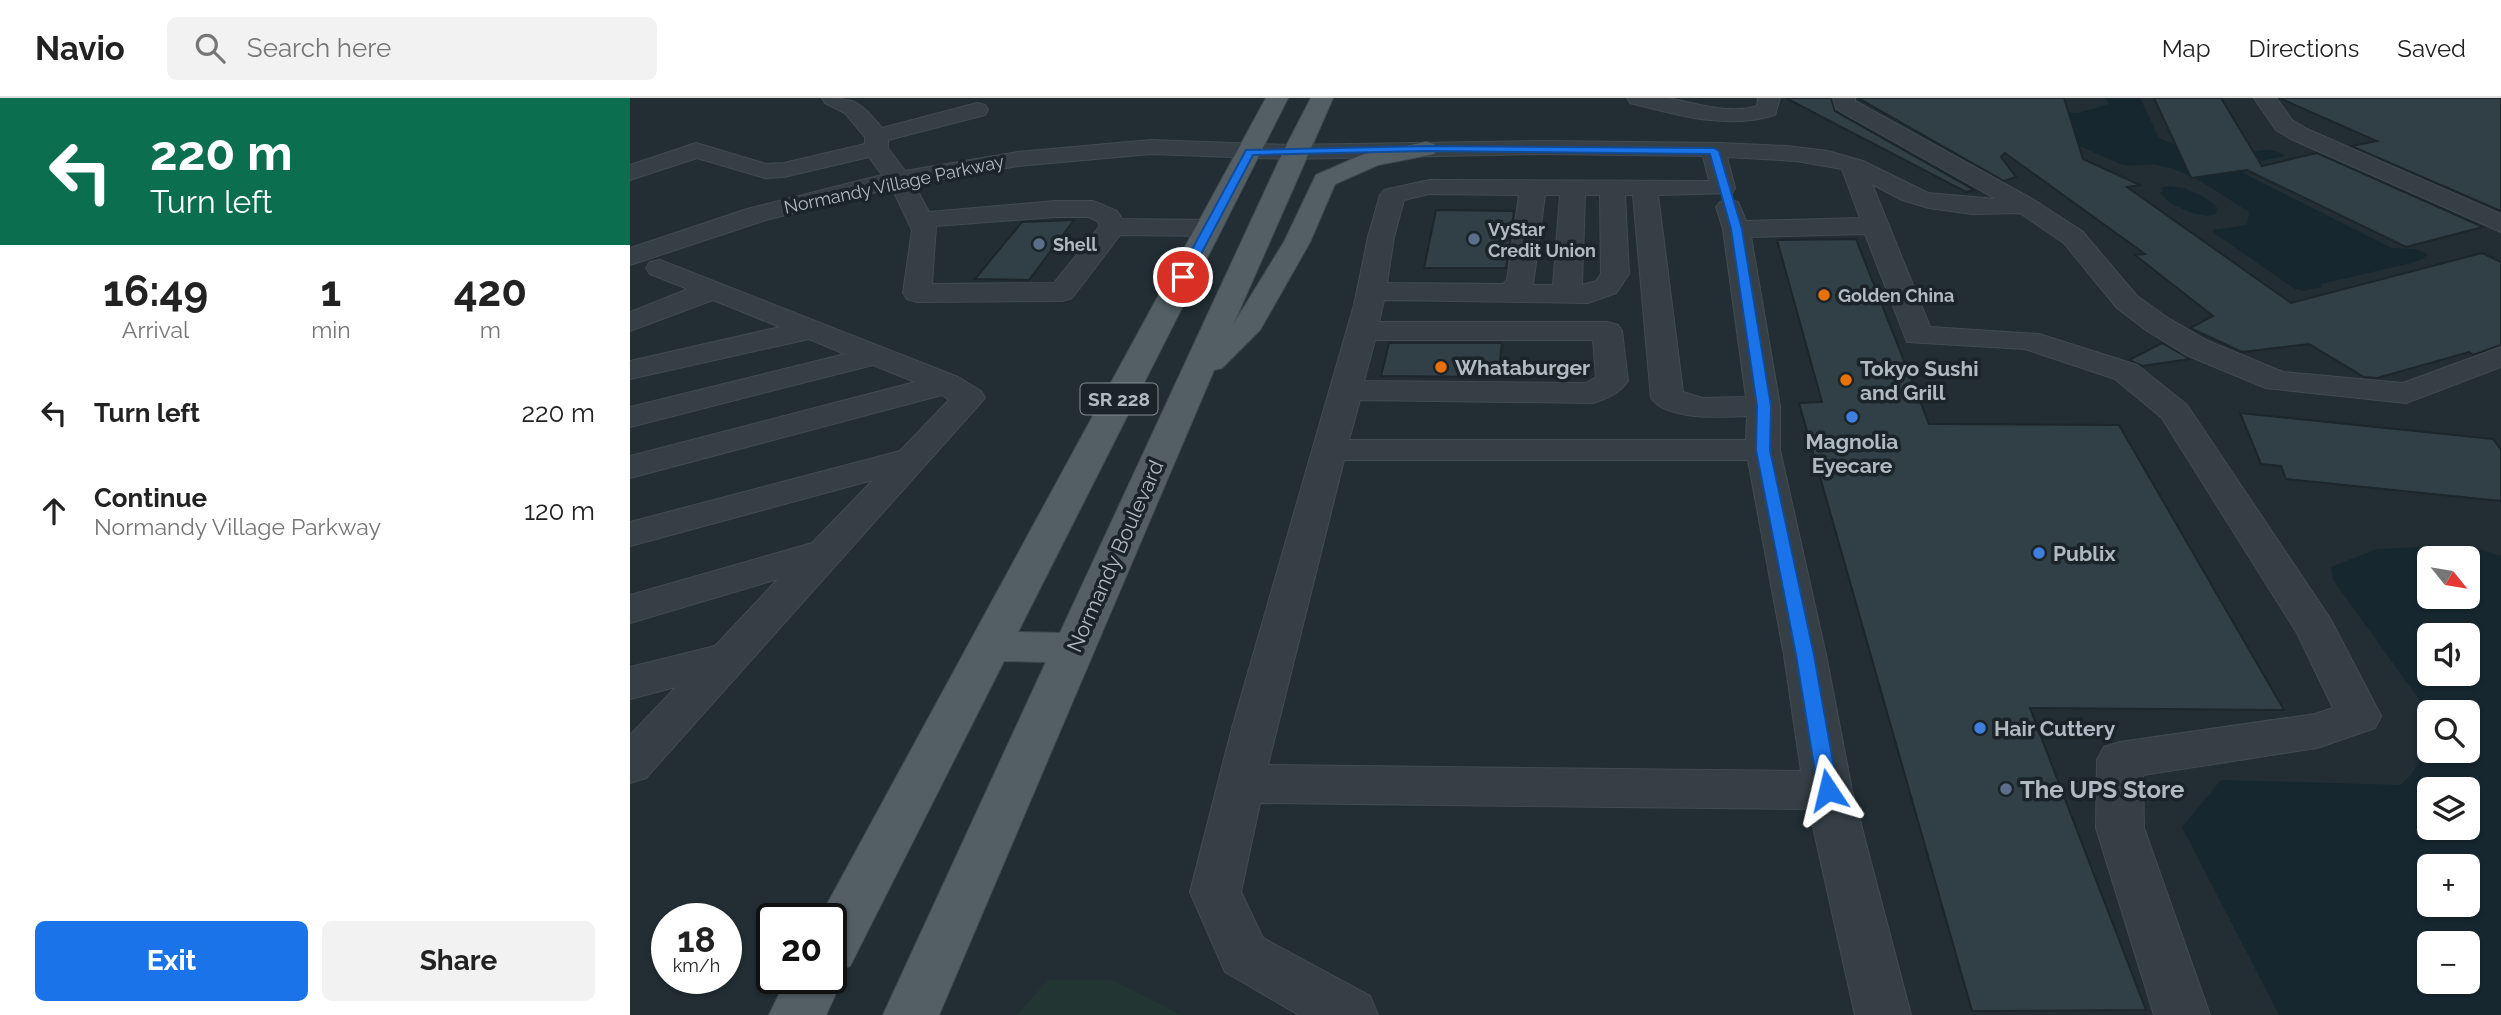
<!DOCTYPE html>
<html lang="en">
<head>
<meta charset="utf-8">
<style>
	:root { --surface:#fff; --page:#f2f2f2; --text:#222; --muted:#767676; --line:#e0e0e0; --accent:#1a73e8 }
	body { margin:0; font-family:Raleway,sans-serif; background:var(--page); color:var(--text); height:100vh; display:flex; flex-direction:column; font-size:26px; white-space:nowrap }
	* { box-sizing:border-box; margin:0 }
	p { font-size:23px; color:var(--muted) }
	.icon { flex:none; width:38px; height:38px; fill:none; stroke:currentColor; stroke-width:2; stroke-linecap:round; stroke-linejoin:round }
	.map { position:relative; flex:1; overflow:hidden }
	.drawer { display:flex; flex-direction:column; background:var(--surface); width:630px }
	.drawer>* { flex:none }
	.banner { background:#0b6e4f; color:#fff; overflow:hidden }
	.needle { width:46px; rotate:120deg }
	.tools { position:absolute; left:1787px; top:448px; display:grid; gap:14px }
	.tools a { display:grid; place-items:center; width:63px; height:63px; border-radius:10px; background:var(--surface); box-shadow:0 2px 5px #0004; font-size:35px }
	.speed { position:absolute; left:21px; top:805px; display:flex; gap:14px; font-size:35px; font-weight:700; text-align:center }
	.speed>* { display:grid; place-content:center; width:91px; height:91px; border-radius:50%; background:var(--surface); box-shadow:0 2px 5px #0004; line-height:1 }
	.speed small { font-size:18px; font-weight:400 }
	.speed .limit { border:4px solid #111; border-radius:10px; background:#fff; color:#111 }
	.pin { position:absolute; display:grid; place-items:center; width:60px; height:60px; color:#fff; margin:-30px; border:4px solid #fff; border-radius:50%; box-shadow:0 2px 7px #0007 }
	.me { position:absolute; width:77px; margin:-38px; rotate:350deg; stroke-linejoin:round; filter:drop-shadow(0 0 5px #0008) }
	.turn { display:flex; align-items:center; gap:24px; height:147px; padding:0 35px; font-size:32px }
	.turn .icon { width:91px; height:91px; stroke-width:2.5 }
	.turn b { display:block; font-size:49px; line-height:60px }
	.eta { display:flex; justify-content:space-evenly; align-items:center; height:119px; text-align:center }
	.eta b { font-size:42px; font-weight:700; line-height:49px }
	.primary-button { display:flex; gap:14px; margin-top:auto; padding:14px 35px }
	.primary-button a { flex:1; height:80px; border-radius:10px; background:var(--accent); color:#fff; font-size:28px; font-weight:700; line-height:80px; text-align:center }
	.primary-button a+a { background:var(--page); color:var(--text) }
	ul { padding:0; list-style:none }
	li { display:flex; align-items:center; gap:21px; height:98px; padding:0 35px }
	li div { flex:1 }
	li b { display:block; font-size:26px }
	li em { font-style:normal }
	header { display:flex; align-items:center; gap:42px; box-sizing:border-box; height:98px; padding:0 35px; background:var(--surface); border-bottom:2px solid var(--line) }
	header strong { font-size:33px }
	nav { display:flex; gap:38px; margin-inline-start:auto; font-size:24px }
	.search { width:490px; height:63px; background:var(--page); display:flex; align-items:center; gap:18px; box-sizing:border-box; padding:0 24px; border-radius:10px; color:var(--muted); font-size:26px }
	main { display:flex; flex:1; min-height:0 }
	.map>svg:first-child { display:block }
</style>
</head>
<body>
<header>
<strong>Navio</strong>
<div class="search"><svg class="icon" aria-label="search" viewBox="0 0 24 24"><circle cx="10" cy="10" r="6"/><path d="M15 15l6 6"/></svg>Search here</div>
<nav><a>Map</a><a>Directions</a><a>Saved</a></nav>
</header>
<main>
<section class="drawer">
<div class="banner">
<div class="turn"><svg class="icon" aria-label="left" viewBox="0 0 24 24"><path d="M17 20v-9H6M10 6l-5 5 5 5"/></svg><div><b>220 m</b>Turn left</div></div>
</div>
<div class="eta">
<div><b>16:49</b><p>Arrival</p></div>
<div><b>1</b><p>min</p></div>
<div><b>420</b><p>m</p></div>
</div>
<ul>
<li><svg class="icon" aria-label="left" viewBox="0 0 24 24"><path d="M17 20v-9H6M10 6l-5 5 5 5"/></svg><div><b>Turn left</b></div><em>220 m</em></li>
<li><svg class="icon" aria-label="ahead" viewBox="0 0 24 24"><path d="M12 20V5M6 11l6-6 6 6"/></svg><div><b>Continue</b><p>Normandy Village Parkway</p></div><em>120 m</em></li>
</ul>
<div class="primary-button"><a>Exit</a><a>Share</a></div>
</section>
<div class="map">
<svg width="1871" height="917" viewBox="0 0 1871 917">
	<rect width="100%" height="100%" fill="#222e34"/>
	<polygon fill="#233533" points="418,882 482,882 551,917 387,917"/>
	<g fill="#172730" fill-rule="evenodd">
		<path d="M 1475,0 L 1510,0 L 1529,40 C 1553,51 1579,56 1606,56 C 1624,56 1639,46 1655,58 L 1617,66 L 1613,75 L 1762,150 L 1785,151 L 1797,156 L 1793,161 L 1781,165 L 1691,186 L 1692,189 L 1673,193 L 1665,191 L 1584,135 L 1583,132 L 1617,127 L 1619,114 C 1591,97 1560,72 1527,67 C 1514,65 1502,70 1490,66 L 1381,18 L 1387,12 L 1448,15 L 1479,6 Z"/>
		<polygon points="1536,88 1554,90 1573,98 1587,109 1586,116 1577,118 1559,114 1540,105 1530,95 1533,93 1531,90"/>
		<path d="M 1815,448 L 1853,452 L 1871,458 L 1871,917 L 1649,917 L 1552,729 L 1591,682 L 1770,687 L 1781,677 L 1799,646 L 1799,653 L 1838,653 L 1838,614 L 1799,615 L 1703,482 L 1701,469 L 1747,451 ZM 1799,460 L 1838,460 L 1838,499 L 1799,499 ZM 1799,537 L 1838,537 L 1838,576 L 1799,576 ZM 1799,691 L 1838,691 L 1838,730 L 1799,730 ZM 1799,768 L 1838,768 L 1838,807 L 1799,807 ZM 1799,845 L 1838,845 L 1838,884 L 1799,884 Z"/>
	</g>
	<g fill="#314047" stroke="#1c262b" stroke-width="2">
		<polygon points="1156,0 1201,0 1205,13 1344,92 1336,94"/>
		<polygon points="1228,0 1434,0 1453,61 1510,87 1497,89 1661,205 1852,155 1871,164 1871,247 1843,257 1839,254 1747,280 1734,279 1679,246 1612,254 1560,230 1583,218 1505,157 1515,156 1375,55 1371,59 1386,79 1374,83"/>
		<polygon points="1524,0 1591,0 1632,68 1687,55 1853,129 1776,149 1617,72 1561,80"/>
		<polygon points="1649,0 1871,0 1871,113 1721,48 1747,43"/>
		<polygon points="806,112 884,113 876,170 794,170"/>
		<polygon points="444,122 399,182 345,181 392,124"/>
		<polygon points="1226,141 1299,326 1489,327 1654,612 1400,610 1516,912 1342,913 1169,305 1192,304 1147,142"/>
		<polygon points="759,245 872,245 868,279 751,278"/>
		<polygon points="1532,245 1560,261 1512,268 1499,262"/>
		<polygon points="1610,315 1863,341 1871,352 1871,403 1656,381 1651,368 1631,366"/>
	</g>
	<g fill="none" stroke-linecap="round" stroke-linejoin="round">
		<defs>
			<g id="minor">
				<path d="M 192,0 C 227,0 230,4 252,30 L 347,5 L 355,7 L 358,12 L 355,17 L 258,42 L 258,50 L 275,73 L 388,54 L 521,42 L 658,47 L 913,43 L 1090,45 L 1157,48 L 1198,53 L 1233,63 L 1298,95 L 1366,101 L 1206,11 L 1203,0 L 1225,0 L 1225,3 L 1404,102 L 1452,133 L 1507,198 L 1538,220 L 1578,243 L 1653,274 L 1773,285 L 1871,249 L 1871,269 L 1776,305 L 1636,290 L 1556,257 L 1516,232 L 1487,210 L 1434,145 L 1390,115 L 1342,116 L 1299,110 L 1272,102 L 1242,86 L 1300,229 L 1409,236 L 1507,267 L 1557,307 L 1701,522 L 1751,618 L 1745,630 L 1687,650 L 1513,677 L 1514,730 L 1580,917 L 1524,917 L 1466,730 L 1467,662 L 1474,649 L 1490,644 L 1685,616 L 1703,610 L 1667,535 L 1532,320 L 1485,281 L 1395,251 L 1277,244 L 1235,136 L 1121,139 L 1150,308 L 1150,352 L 1196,557 L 1222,692 L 1281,917 L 1225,917 L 1179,711 L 630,705 L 611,794 L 633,840 L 740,898 L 748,917 L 669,917 L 595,874 L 560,794 L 602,630 L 724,207 L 738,139 L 750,97 L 754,92 L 799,82 L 1079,83 L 1073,58 L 913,56 L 658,61 L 521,56 L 388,68 L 284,86 L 299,114 L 425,103 L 463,103 L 487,113 L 492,121 L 579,122 L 588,124 L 592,130 L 588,136 L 579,138 L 490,137 L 442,200 L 432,203 L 287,204 L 277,201 L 273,195 L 282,132 L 262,90 L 136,122 L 0,167 L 0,150 L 117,111 L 252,77 L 239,59 L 154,79 L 135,80 L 67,60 L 0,82 L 0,67 L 66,45 L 136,66 L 154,65 L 235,46 L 235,39 L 215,15 L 195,5 ZM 1097,59 L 1166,63 L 1212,71 L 1230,120 L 1116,123 L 1108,104 L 1099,101 L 1090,104 L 1086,109 L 1093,131 L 1116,299 L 1072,300 L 1053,294 L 1028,97 L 1102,95 L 1105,90 ZM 799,96 L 889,97 L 877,182 L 873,186 L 757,185 L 764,139 L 774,102 ZM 915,97 L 930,97 L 923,187 L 903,187 ZM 955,97 L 970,97 L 971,176 L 966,183 L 952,187 ZM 995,97 L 1003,97 L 1021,300 C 1037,323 1092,319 1117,318 L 1116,342 L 719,342 L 730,302 L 963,305 C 977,301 990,295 998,283 L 992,233 L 988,227 L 977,224 L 749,224 L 754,202 L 958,205 L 986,195 L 999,176 ZM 425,119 L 459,119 L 467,123 L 470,128 L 424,185 L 302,186 L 306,128 ZM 745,242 L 963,242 L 966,279 L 956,285 L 734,283 ZM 714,362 L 1118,362 L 1154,557 L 1171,673 L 638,667 Z"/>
				<path d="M 997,0 C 1010,0 1024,0 1037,0 C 1067,5 1097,17 1127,8 L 1128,0 L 1150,0 L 1145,17 C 1095,32 1049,17 1000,5 Z"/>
				<polygon points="1624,0 1646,0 1662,22 1677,31 1871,116 1871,134 1661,41 1646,32"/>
				<polygon points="30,162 328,279 351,293 355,300 16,680 0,685 0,637 46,589 0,601 0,569 85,548 148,481 0,525 0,497 182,445 243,382 0,448 0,424 270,353 319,302 312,297 0,380 0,358 285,284 243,267 0,329 0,309 215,256 179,241 0,281 0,263 150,229 83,202 0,233 0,214 58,191 20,176 16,170 20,164"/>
			</g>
			<polygon id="major" points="636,0 658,0 388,534 430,535 653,54 681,0 703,0 603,227 654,144 686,77 734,56 796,44 804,46 808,51 804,56 748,67 705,86 680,144 630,232 592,270 584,272 309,917 253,917 416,564 374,563 220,868 209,872 213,880 196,917 139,917 157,880 201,880 201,821 189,821"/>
		</defs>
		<use href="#minor" stroke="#414b51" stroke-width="2"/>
		<use href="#major" stroke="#414b51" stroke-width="2"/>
		<use href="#minor" fill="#353f45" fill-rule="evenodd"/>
		<use href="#major" fill="#535f65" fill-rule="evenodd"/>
	</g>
	<polygon fill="#1a73e8" stroke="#114b97" stroke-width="2" points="796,48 1084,50 1089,53 1112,131 1141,308 1140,352 1184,557 1208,692 1205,698 1198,700 1191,698 1188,692 1166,557 1126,352 1127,308 1101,131 1080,56 796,53 623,57 559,179 553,183 547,179 616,52"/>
	<g fill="#5c6f8a" stroke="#1a2429" stroke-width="2.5">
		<circle cx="844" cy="141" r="7"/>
		<circle cx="409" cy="146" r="7"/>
		<circle cx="1376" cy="691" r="7"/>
	</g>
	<g fill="#e8710a" stroke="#1a2429" stroke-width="2.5">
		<circle cx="1194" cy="197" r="7"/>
		<circle cx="811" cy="269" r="7"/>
		<circle cx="1216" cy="282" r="7"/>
	</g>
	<g fill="#3f7fe0" stroke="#1a2429" stroke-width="2.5">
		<circle cx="1222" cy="319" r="7"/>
		<circle cx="1409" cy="455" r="7"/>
		<circle cx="1350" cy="630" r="7"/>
	</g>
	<g text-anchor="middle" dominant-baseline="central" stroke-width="7" stroke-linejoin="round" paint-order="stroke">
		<g font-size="18" fill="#afbac2" stroke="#1a2429">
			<text transform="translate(264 86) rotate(-12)">Normandy Village Parkway</text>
		</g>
		<g font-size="18" font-weight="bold" fill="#afbac2" stroke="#1a2429" text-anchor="start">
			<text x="858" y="131">VyStar<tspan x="858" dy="21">Credit Union</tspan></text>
			<text x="423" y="146">Shell</text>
			<text x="1208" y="197">Golden China</text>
		</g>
		<rect fill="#1a2429" stroke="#828d94" stroke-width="2" x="450.5" y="285.5" width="77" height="31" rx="5"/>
		<g font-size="19" font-weight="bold" fill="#afbac2">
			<text x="489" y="301">SR 228</text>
		</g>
		<g font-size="21" font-weight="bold" fill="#afbac2" stroke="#1a2429" text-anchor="start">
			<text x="825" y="269">Whataburger</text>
			<text x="1230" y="270">Tokyo Sushi<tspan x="1230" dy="24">and Grill</tspan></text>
			<text x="1222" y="343" text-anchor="middle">Magnolia<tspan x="1222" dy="24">Eyecare</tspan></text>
			<text x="1423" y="455">Publix</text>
			<text x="1364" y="630">Hair Cuttery</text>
		</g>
		<g font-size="21" fill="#afbac2" stroke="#1a2429">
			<text transform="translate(485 458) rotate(-66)">Normandy Boulevard</text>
		</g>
		<g font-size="24" font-weight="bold" fill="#afbac2" stroke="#1a2429" text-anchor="start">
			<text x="1390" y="691">The UPS Store</text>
		</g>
	</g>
</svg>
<div class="tools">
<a><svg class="needle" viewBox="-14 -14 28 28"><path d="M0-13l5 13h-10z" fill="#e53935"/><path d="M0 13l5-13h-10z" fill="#767676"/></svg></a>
<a><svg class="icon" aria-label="sound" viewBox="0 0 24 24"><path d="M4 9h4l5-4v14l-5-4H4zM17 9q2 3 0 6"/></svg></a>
<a><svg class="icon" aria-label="search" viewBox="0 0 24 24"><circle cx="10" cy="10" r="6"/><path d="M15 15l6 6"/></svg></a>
<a><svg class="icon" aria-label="layers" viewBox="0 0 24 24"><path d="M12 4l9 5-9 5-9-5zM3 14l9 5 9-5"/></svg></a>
<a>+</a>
<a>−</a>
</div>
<div class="speed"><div>18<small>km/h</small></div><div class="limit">20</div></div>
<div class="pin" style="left:553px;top:179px;background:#d93025"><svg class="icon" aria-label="arrive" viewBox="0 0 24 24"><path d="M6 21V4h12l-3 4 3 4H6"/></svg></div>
<svg class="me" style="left:1198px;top:692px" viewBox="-20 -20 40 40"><path d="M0-17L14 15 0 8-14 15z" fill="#1a73e8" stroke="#fff" stroke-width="4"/></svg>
</div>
</main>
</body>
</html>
